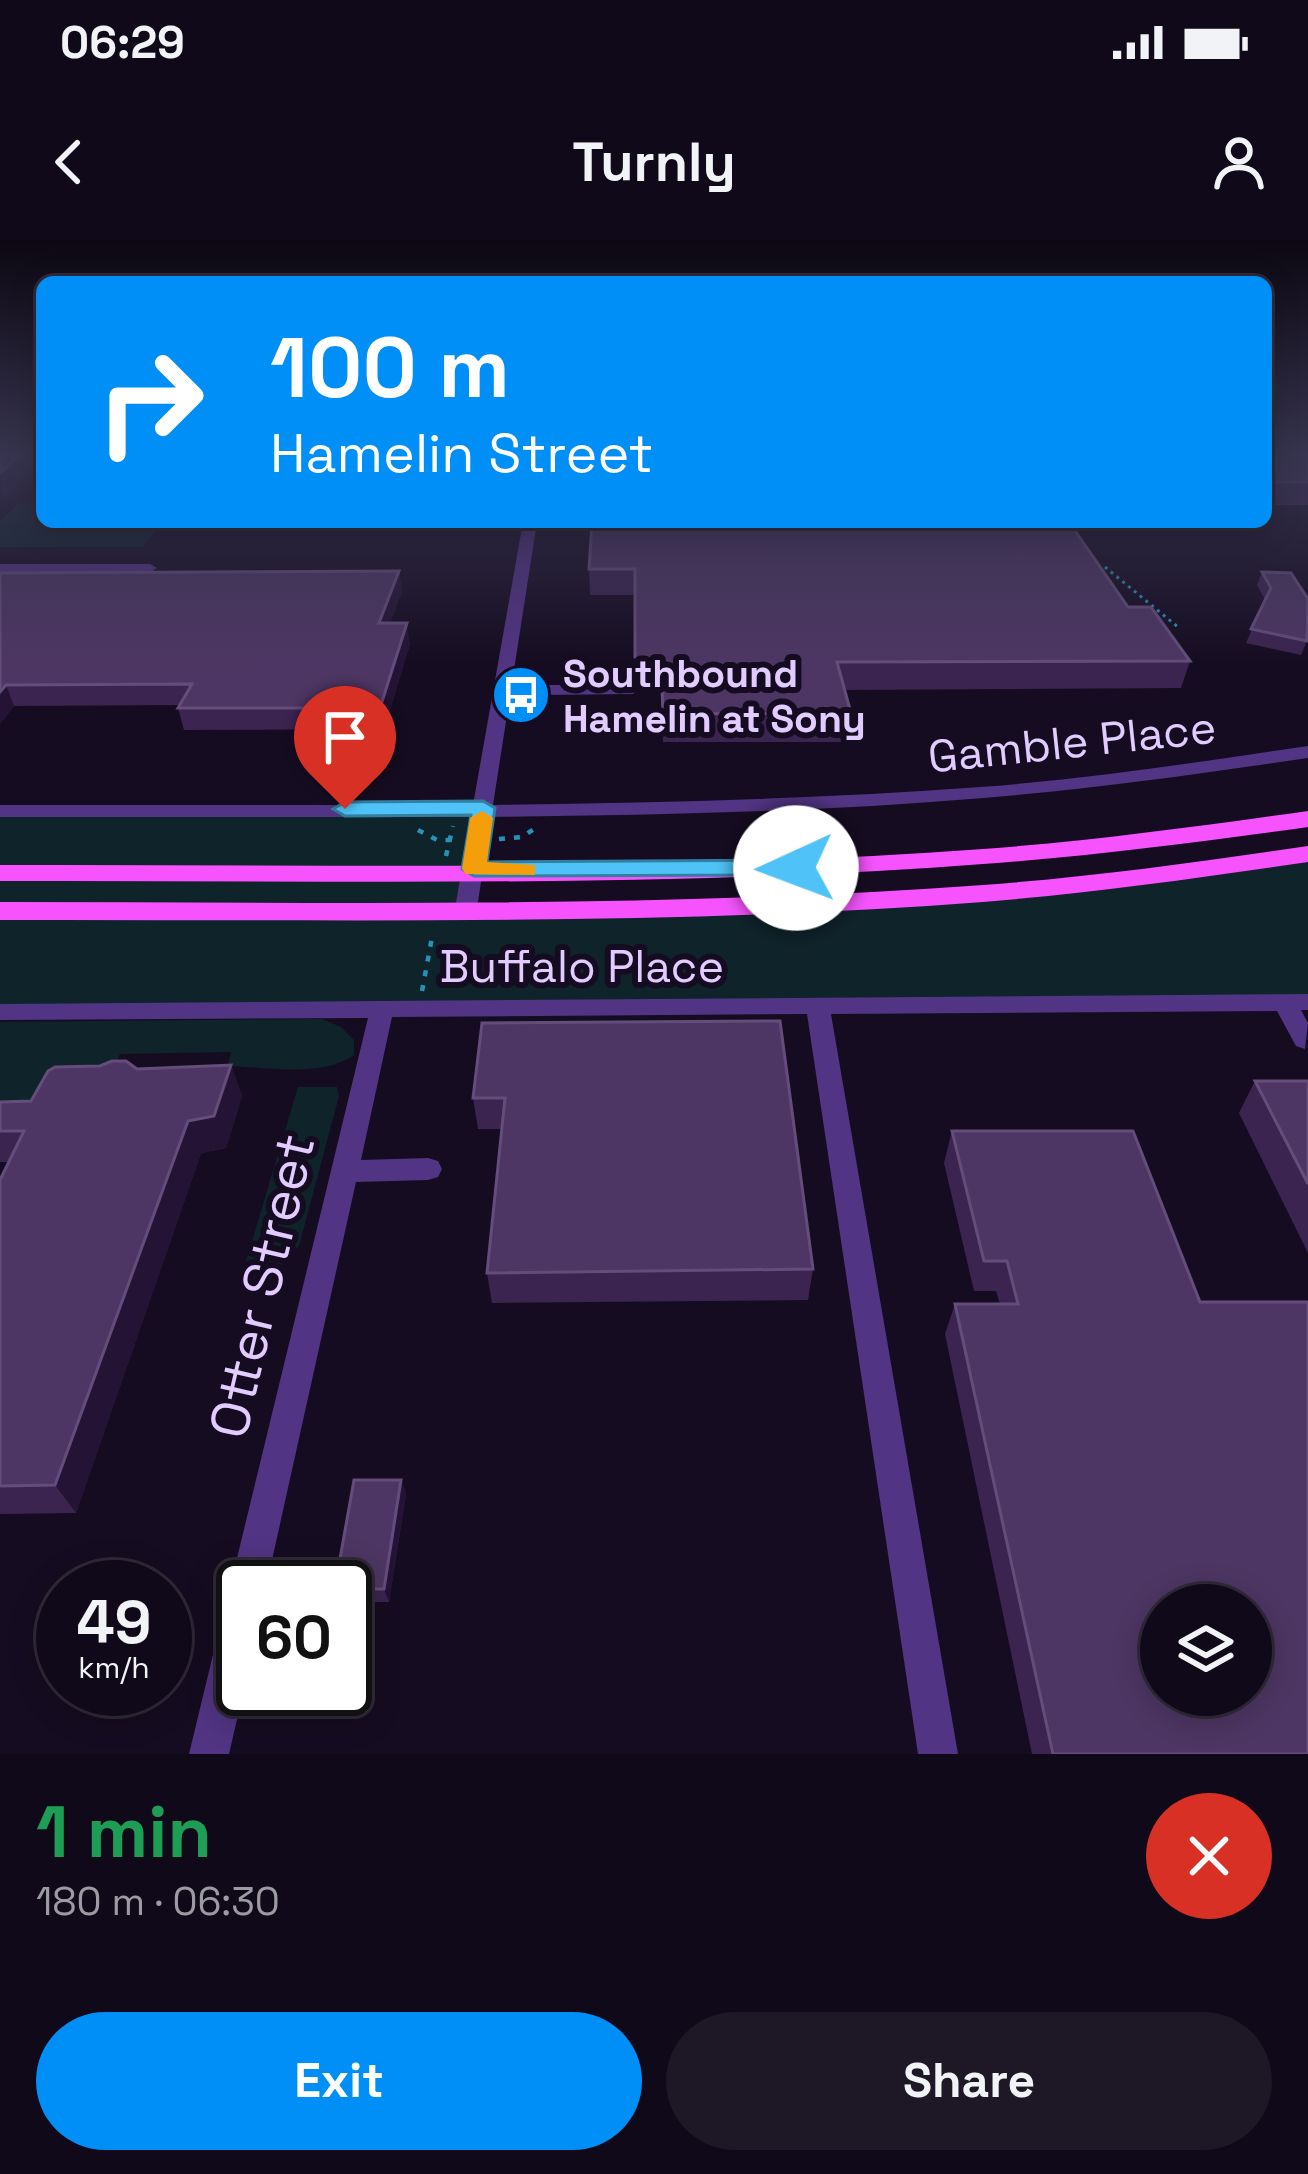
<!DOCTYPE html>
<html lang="en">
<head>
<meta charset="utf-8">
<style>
	:root { --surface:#100919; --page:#1e1726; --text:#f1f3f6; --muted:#9c9aa2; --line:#302a38; --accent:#008ef7 }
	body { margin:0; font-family:"Space Grotesk",sans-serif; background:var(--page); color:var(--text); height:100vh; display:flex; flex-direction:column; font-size:45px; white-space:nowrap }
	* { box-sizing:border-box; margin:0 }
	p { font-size:39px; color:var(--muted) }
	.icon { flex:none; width:66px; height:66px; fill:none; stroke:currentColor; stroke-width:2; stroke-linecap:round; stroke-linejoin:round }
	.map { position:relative; height:1514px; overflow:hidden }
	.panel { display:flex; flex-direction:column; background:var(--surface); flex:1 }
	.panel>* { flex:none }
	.hud { position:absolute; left:36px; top:36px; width:1236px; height:252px; border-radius:18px; box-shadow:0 6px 30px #0003,0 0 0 3px var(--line); background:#008ef7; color:#fff; overflow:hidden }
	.buttons { position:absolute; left:1140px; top:1344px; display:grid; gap:24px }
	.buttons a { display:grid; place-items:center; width:132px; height:132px; border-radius:50%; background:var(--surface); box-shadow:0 6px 30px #0003,0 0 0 3px var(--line); font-size:60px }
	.speed { position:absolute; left:36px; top:1320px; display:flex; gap:24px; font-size:60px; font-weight:700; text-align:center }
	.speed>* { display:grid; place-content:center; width:156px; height:156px; border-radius:50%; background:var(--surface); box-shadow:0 6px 30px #0003,0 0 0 3px var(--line); line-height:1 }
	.speed small { font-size:30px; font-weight:400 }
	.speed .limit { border:6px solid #111; border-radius:18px; background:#fff; color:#111 }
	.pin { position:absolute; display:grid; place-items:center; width:102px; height:102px; color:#fff; margin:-123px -51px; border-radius:50% 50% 50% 0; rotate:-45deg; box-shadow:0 0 12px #0007 }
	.pin .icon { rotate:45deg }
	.me { position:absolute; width:132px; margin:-66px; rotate:268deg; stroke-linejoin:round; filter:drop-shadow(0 0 9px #0008) }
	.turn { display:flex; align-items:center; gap:42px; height:252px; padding:0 36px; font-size:54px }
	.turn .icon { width:156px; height:156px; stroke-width:2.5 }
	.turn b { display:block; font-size:84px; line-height:102px }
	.round { display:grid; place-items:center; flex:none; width:126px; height:126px; border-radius:63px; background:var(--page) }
	.head { display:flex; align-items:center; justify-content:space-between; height:204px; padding:0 36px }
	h1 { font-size:72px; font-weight:800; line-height:90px; color:#1e9e55 }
	.action { display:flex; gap:24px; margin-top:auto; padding:24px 36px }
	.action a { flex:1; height:138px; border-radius:72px; background:var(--accent); color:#fff; font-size:48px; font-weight:800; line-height:138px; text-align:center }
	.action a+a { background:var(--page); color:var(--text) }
	.status { display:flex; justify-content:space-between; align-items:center; height:84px; padding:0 60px; background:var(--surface); direction:ltr }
	.status svg { height:33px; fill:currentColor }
	header { display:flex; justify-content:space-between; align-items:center; height:156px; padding:0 36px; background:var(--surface); font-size:54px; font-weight:800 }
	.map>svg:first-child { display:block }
</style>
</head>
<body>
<div class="status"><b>06:29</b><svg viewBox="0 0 49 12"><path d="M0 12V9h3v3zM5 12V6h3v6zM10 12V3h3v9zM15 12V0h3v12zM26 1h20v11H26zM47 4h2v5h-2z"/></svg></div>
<header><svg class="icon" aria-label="back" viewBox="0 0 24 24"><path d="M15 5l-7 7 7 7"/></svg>Turnly<svg class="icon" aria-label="person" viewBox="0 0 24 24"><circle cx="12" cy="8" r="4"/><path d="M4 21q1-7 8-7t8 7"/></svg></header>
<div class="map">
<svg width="1308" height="1514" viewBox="0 0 1308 1514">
	<rect width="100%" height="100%" fill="#160c21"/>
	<g fill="#0f232b">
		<polygon points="19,263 42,263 42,282 161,282 143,307 0,307 0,281"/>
		<polygon points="483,568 467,667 936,656 1308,614 1308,762 0,772 0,571"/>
		<path d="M 322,779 L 341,787 L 354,800 L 354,815 C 322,838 266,827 228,826 L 231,812 L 120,814 L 105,845 L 0,916 L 0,782 Z"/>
		<polygon points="298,847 337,847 339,856 299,1006 266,1041 241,1038"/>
	</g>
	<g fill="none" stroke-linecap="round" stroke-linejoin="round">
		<polyline stroke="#2792b8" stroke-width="3" stroke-dasharray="3 4.5" stroke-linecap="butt" points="1105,327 1178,387"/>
		<g stroke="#2792b8" stroke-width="4.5" stroke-dasharray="6 9" stroke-linecap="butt">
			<polyline points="418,590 437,600 458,600"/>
			<polyline points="499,599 522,597 534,589"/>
			<polyline points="446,616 453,586"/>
			<polyline points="422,751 433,692"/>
		</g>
		<g fill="#513483" fill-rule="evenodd">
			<path d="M 523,282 L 537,282 L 493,565 C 655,563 818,559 980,547 C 1090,539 1199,522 1308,506 L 1308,518 C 1200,534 1092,549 983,558 C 819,572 655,575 491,577 L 477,668 L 466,675 L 455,668 L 471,577 L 0,577 L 0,565 L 473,565 Z"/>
			<polygon points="0,324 150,324 157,328 150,332 0,332"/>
			<polygon points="627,445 636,450 633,454 538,455 529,450 538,445"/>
			<polygon points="1308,754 1308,770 1301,770 1308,783 1305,809 1296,806 1277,771 831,774 958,1514 918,1514 807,774 392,777 361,920 428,918 438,921 442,929 438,937 428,940 356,942 266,1347 243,1347 244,1449 229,1514 189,1514 224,1369 233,1355 230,1347 368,778 0,780 0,764"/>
		</g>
		<g fill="#f653ff" fill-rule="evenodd">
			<path d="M 1308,571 L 1308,587 C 1200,602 1092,616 983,624 C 656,649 327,640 0,641 L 0,625 C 327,624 656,633 983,609 C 1092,601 1200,586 1308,571 Z"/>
			<path d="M 1308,606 L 1308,622 C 1200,638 1092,653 983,662 C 656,687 327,679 0,680 L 0,662 C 327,662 656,669 983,645 C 1092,637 1200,622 1308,606 Z"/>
		</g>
	</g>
	<g fill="#3b2450">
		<rect x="1266" y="213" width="42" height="52"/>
		<polygon points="1068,282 1229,282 1228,285 1070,284"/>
		<polygon points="842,286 1128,367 1190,421 1181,448 845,450 851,473 847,502 663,502 661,450 640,450 636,445 635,355 590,355 589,329"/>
		<polygon points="399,331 402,351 390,383 410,404 384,489 184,490 178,468 180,465 14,466 0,484 0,333"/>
		<polygon points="1262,332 1308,398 1301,415 1246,403 1265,360 1257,345"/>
		<polygon points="482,783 813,1029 808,1060 492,1063 487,1033 502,889 478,889 473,858"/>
		<polygon points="231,825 242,856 226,908 201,913 76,1273 0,1274 0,940 9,922 0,922 0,862 31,861"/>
		<polygon points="1255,841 1308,841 1308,1013 1239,873"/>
		<polygon points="952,891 1308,1514 1032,1514 945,1094 955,1064 1000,1064 996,1051 974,1051 944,923"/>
		<polygon points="401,1240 406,1254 389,1362 345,1362 345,1347"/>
	</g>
	<g fill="#241335">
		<polygon points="22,213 42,213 42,223 5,258 0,244 0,233"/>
		<polygon points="399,331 402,351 382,404 379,383"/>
		<polygon points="407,383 410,404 384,489 380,468"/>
		<polygon points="6,445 14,466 0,484 0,452"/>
		<polygon points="231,825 242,856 226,908 201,913 76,1273 55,1245 188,881"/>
		<polygon points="401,1240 406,1254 389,1362 384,1349"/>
	</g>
	<g fill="#4d3663" stroke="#644d7b" stroke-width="3" fill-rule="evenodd">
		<polygon points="0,213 22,213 0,233"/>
		<rect x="1266" y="213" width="42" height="29"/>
		<polygon points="592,282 840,282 842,286 1071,285 1128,367 1151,367 1190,421 837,422 851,473 663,474 661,422 640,422 635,417 635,329 589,329"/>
		<polygon points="399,331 379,383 407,383 380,468 178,468 192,444 6,445 0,452 0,333"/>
		<polygon points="1262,332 1291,333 1308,359 1307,401 1251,389 1271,348"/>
		<polygon points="780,781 813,1029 487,1033 505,858 473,858 482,783"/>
		<polygon points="112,821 126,821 137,829 231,825 214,876 188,881 55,1245 0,1246 0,940 24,891 0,891 0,862 31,861 48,831 55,827 100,826"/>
		<polygon points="1255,841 1308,841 1308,944"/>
		<path d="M 952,891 L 1133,891 L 1200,1062 L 1308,1062 L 1308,1514 L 1053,1514 L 955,1064 L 1018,1064 L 1007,1021 L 984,1021 ZM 1161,1365 L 1251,1365 L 1251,1455 L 1161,1455 Z"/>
		<polygon points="354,1240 401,1240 384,1349 345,1349 345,1347 335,1347"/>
	</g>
	<linearGradient id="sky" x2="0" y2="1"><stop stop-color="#0c0712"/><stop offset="0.5" stop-color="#36344e"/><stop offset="1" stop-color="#36344e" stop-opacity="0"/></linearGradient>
	<rect width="1308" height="425" fill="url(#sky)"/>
	<polygon fill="#4fc3f7" stroke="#337fa1" stroke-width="3" points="483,561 495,568 487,622 796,620 808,628 796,635 474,636 462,629 471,575 345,576 333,569 345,562"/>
	<polygon fill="#f59e0b" points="482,571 493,578 487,622 535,625 535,635 466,634 462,629 470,578"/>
	<defs>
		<symbol id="bus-disc" viewBox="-11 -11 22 22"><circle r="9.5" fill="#008ef7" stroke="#160c21"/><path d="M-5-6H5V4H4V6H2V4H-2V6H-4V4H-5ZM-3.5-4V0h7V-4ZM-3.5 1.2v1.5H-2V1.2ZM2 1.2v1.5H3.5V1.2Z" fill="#fff"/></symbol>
	</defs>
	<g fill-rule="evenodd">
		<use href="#bus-disc" x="488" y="422" width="66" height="66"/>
	</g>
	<g text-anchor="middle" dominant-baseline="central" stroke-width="12" stroke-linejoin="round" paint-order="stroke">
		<g font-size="39" font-weight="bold" fill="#e2ccff" stroke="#160c21" text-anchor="start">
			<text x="563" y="433">Southbound<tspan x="563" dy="45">Hamelin at Sony</tspan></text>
		</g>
		<g font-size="45" fill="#e2ccff" stroke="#160c21">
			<text transform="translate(1072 502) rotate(-6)">Gamble Place</text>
			<text x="582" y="726">Buffalo Place</text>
		</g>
		<g font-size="54" fill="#e2ccff" stroke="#160c21">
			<text transform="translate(262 1046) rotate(-77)">Otter Street</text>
		</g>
	</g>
</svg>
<div class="buttons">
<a><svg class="icon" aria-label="layers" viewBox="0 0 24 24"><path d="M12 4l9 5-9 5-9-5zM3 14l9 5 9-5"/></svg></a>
</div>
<div class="speed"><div>49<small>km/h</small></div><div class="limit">60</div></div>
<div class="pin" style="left:345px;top:569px;background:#d93025"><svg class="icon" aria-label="arrive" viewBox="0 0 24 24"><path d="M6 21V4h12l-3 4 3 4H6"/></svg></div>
<svg class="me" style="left:796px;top:628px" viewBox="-20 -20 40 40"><circle r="19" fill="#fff"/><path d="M0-13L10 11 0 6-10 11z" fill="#4fc3f7"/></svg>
<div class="hud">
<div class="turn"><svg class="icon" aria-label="right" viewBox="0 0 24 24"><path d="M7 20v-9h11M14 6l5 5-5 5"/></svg><div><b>100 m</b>Hamelin Street</div></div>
</div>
</div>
<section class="panel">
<div class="head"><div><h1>1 min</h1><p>180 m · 06:30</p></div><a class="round" style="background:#d93025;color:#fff"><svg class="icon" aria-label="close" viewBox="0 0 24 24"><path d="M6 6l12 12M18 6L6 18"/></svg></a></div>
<div class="action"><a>Exit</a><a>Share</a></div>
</section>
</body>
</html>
